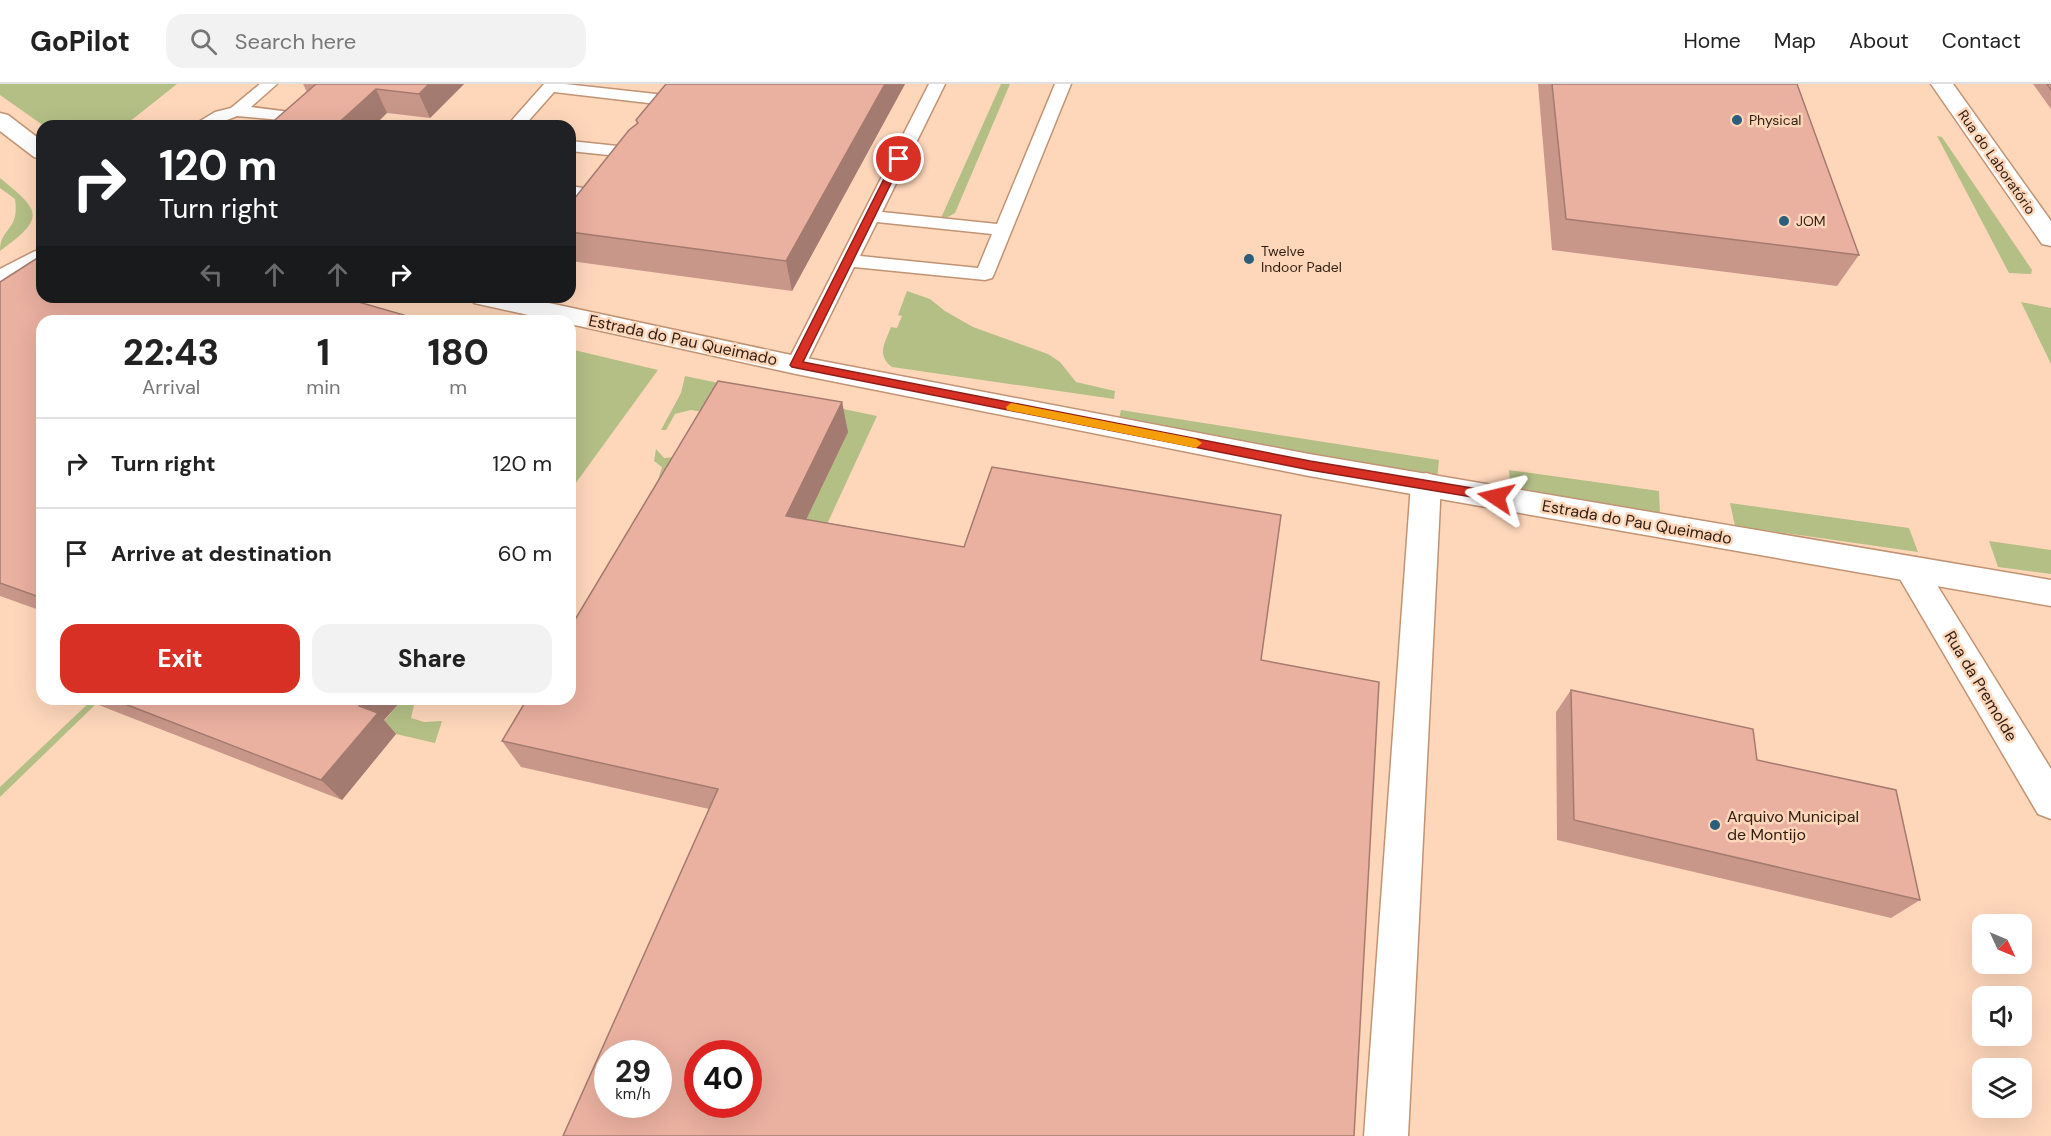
<!DOCTYPE html>
<html lang="en">
<head>
<meta charset="utf-8">
<style>
	:root { --surface:#fff; --page:#f2f2f2; --text:#222; --muted:#767676; --line:#e0e0e0; --accent:#d93025 }
	body { margin:0; font-family:"DM Sans",sans-serif; background:var(--page); color:var(--text); height:100vh; display:flex; flex-direction:column; font-size:22px; white-space:nowrap }
	* { box-sizing:border-box; margin:0 }
	p { font-size:20px; color:var(--muted) }
	.icon { flex:none; width:33px; height:33px; fill:none; stroke:currentColor; stroke-width:2; stroke-linecap:round; stroke-linejoin:round }
	.map { position:relative; flex:1; overflow:hidden }
	.drawer { position:absolute; left:36px; top:231px; width:540px; height:390px; display:flex; flex-direction:column; background:var(--surface); border-radius:18px; box-shadow:0 6px 24px #0002 }
	.drawer>* { flex:none }
	.hud { position:absolute; left:36px; top:36px; width:540px; height:183px; border-radius:18px; box-shadow:0 6px 24px #0002; background:#202124; color:#fff; overflow:hidden }
	.needle { width:39px; rotate:134deg }
	.tools { position:absolute; left:1972px; top:830px; display:grid; gap:12px }
	.tools a { display:grid; place-items:center; width:60px; height:60px; border-radius:12px; background:var(--surface); box-shadow:0 6px 24px #0002; font-size:30px }
	.speed { position:absolute; left:594px; top:956px; display:flex; gap:12px; font-size:30px; font-weight:700; text-align:center }
	.speed>* { display:grid; place-content:center; width:78px; height:78px; border-radius:50%; background:var(--surface); box-shadow:0 6px 24px #0002; line-height:1 }
	.speed small { font-size:15px; font-weight:400 }
	.speed .limit { border:9px solid #d22; background:#fff; color:#111 }
	.pin { position:absolute; display:grid; place-items:center; width:51px; height:51px; color:#fff; margin:-26px; border:3px solid #fff; border-radius:50%; box-shadow:0 2px 6px #0007 }
	.me { position:absolute; width:66px; margin:-33px; rotate:280deg; stroke-linejoin:round; filter:drop-shadow(0 0 4px #0008) }
	.turn { display:flex; align-items:center; gap:21px; height:126px; padding:0 24px; font-size:27px }
	.turn .icon { width:78px; height:78px; stroke-width:2.5 }
	.turn b { display:block; font-size:42px; line-height:51px }
	.lanes { display:flex; align-items:center; height:57px; padding:0 24px; background:#0003; justify-content:center; gap:30px; direction:ltr }
	.lanes .off { opacity:.35 }
	.eta { display:flex; justify-content:space-evenly; align-items:center; height:102px; text-align:center }
	.eta b { font-size:36px; font-weight:800; line-height:42px }
	.button { display:flex; gap:12px; margin-top:auto; padding:12px 24px }
	.button a { flex:1; height:69px; border-radius:18px; background:var(--accent); color:#fff; font-size:24px; font-weight:800; line-height:69px; text-align:center }
	.button a+a { background:var(--page); color:var(--text) }
	ul { padding:0; list-style:none }
	li { display:flex; align-items:center; gap:18px; height:90px; padding:0 24px; border-top:2px solid var(--line) }
	li div { flex:1 }
	li b { display:block; font-size:22px }
	li em { font-style:normal }
	header { display:flex; align-items:center; gap:36px; box-sizing:border-box; height:84px; padding:0 30px; background:var(--surface); border-bottom:2px solid var(--line) }
	header strong { font-size:28px }
	nav { display:flex; gap:33px; margin-inline-start:auto; font-size:21px }
	.search { width:420px; height:54px; background:var(--page); display:flex; align-items:center; gap:15px; box-sizing:border-box; padding:0 21px; border-radius:18px; color:var(--muted); font-size:22px }
	.map>svg:first-child { display:block }
</style>
</head>
<body>
<header>
<strong>GoPilot</strong>
<div class="search"><svg class="icon" aria-label="search" viewBox="0 0 24 24"><circle cx="10" cy="10" r="6"/><path d="M15 15l6 6"/></svg>Search here</div>
<nav><a>Home</a><a>Map</a><a>About</a><a>Contact</a></nav>
</header>
<div class="map">
<svg width="2051" height="1052" viewBox="0 0 2051 1052">
	<rect width="100%" height="100%" fill="#fed7bb"/>
	<g fill="#b4bf86">
		<polygon points="0,0 177,0 124,42 44,42 0,11"/>
		<polygon points="1001,0 1010,0 955,129 948,133 941,134"/>
		<polygon points="1937,52 1942,53 2032,186 2031,190 2009,189"/>
		<path d="M 0,94 C 41,127 46,134 0,167 C 0,143 20,147 15,115 L 0,104 Z"/>
		<path d="M 907,207 L 930,215 L 945,227 L 973,243 L 1048,270 L 1060,278 L 1076,298 L 1115,307 L 1114,315 L 892,283 C 876,271 885,259 891,243 L 897,244 L 902,232 L 898,231 Z"/>
		<polygon points="2021,218 2051,224 2051,280"/>
		<polygon points="570,265 658,286 570,407"/>
		<polygon points="685,292 877,332 700,715 570,551 570,543 658,396 662,383 654,377 656,365 664,374 675,373 703,328 691,326 675,330 666,346 661,346 681,309"/>
		<polygon points="1121,326 1439,376 1437,396 1119,335"/>
		<polygon points="1509,386 1659,407 1660,431 1511,408"/>
		<polygon points="1730,419 1909,444 1918,468 1735,442"/>
		<polygon points="1989,457 2051,466 2051,490 1998,483"/>
		<polygon points="93,615 96,620 0,713 0,703"/>
		<polygon points="403,615 419,615 414,621 411,634 424,638 442,637 435,659 396,650 379,643"/>
	</g>
	<g fill="none" stroke-linecap="round" stroke-linejoin="round">
		<defs>
			<g id="service">
				<polygon points="260,0 277,0 251,23 298,29 300,32 292,42 275,42 280,36 237,32 212,42 192,42 215,28 231,24"/>
				<polygon points="544,0 565,0 674,12 682,17 674,22 554,8 524,42 507,42"/>
				<path d="M 929,0 L 945,0 L 882,128 L 997,140 L 1055,0 L 1071,0 L 994,190 L 992,194 L 985,196 L 854,183 L 803,286 L 796,288 L 789,286 L 786,281 ZM 877,138 L 992,150 L 978,184 L 860,172 Z"/>
				<polygon points="570,57 637,64 645,69 637,74 570,67"/>
				<polygon points="570,102 603,107 606,111 603,115 597,116 570,112"/>
			</g>
			<g id="minor">
				<polygon points="1931,0 1953,0 2051,137 2051,162 2042,160"/>
				<polygon points="1426,389 1437,392 1441,400 1408,1052 1364,1052 1411,400 1415,392"/>
				<polygon points="1911,474 1922,477 2051,685 2051,735 2038,730 1900,495 1895,486 1900,477"/>
			</g>
			<g id="tertiary">
				<polygon points="0,29 8,31 42,57 42,75 34,73 0,47"/>
				<polygon points="42,165 42,183 9,202 0,204 0,185 33,168"/>
				<polygon points="470,213 521,213 796,272 1309,370 2051,496 2051,522 1309,392 796,290 570,240 570,237 555,237 474,219"/>
			</g>
		</defs>
		<use href="#service" stroke="#c19373" stroke-width="3"/>
		<use href="#minor" stroke="#c19373" stroke-width="3"/>
		<use href="#tertiary" stroke="#c19373" stroke-width="3"/>
		<use href="#service" fill="#fff" fill-rule="evenodd"/>
		<use href="#minor" fill="#fff" fill-rule="evenodd"/>
		<use href="#tertiary" fill="#fff" fill-rule="evenodd"/>
	</g>
	<g fill="#c9978a">
		<polygon points="303,0 464,0 430,34 387,29 307,8"/>
		<polygon points="666,0 905,0 792,207 570,177 570,120 637,40 636,36"/>
		<polygon points="1538,0 1797,0 1859,171 1837,202 1552,166"/>
		<polygon points="2033,0 2051,0 2051,25"/>
		<polygon points="0,198 42,237 42,527 0,512"/>
		<polygon points="842,318 848,348 806,435 964,463 1281,431 709,725 521,683 502,657"/>
		<polygon points="1571,606 1757,676 1920,816 1891,834 1557,756 1556,628"/>
		<polygon points="89,615 403,615 384,636 396,650 342,716 96,620"/>
	</g>
	<g fill="#a47b70">
		<polygon points="429,0 464,0 430,34 419,10"/>
		<polygon points="885,0 905,0 792,207 786,177"/>
		<polygon points="376,5 387,29 374,42 335,42"/>
		<polygon points="404,231 407,237 397,237"/>
		<polygon points="842,318 848,348 794,461 786,432"/>
		<polygon points="365,615 403,615 384,636 396,650 342,716 321,696 359,622"/>
	</g>
	<g fill="#eab0a0" stroke="#a47b70" stroke-width="1.5" fill-rule="evenodd">
		<polygon points="316,0 429,0 419,10 376,5 335,42 268,42"/>
		<polygon points="666,0 885,0 786,177 570,148 570,120 629,46 638,39 636,36"/>
		<polygon points="1552,0 1797,0 1859,171 1566,135"/>
		<polygon points="2047,0 2051,0 2051,6"/>
		<polygon points="42,171 42,213 341,213 404,231 397,237 42,237 42,514 0,499 0,198"/>
		<path d="M 718,297 L 842,318 L 786,432 L 964,463 L 992,383 L 1281,431 L 1261,576 L 1379,598 L 1354,1052 L 563,1052 L 718,705 L 502,657 L 527,615 L 570,615 L 570,544 ZM 608,969 L 658,969 L 658,1020 L 608,1020 ZM 698,969 L 748,969 L 748,1020 L 698,1020 Z"/>
		<polygon points="1571,606 1753,645 1757,676 1896,706 1920,816 1574,736"/>
		<polygon points="112,615 365,615 359,622 378,629 321,696"/>
	</g>
	<polygon fill="#d93025" stroke="#8d1f18" stroke-width="1.5" points="899,72 903,75 803,278 1310,377 1496,408 1500,409 1502,413 1500,416 1496,417 1310,386 792,283 790,281 894,75"/>
	<polygon fill="#f59e0b" points="1011,319 1196,355 1202,359 1196,364 1007,326 1006,323"/>
	<g fill="#2b5e7b" stroke="#fed7bb" stroke-width="2">
		<circle cx="1737" cy="36" r="6"/>
		<circle cx="1784" cy="137" r="6"/>
		<circle cx="1249" cy="175" r="6"/>
		<circle cx="1715" cy="741" r="6"/>
	</g>
	<g text-anchor="middle" dominant-baseline="central" stroke-width="5" stroke-linejoin="round" paint-order="stroke">
		<g font-size="14" fill="#2e1d10" stroke="#fed7bb" text-anchor="start">
			<text x="1749" y="36">Physical</text>
			<text x="1796" y="137">JOM</text>
			<text x="1261" y="167">Twelve<tspan x="1261" dy="16">Indoor Padel</tspan></text>
		</g>
		<g font-size="14" fill="#2e1d10" stroke="#fed7bb">
			<text transform="translate(1997 78) rotate(55)">Rua do Laboratório</text>
		</g>
		<g font-size="16" fill="#2e1d10" stroke="#fed7bb">
			<text transform="translate(683 256) rotate(12)">Estrada do Pau Queimado</text>
			<text transform="translate(1637 438) rotate(10)">Estrada do Pau Queimado</text>
			<text transform="translate(1981 602) rotate(59)">Rua da Premolde</text>
		</g>
		<g font-size="16" fill="#2e1d10" stroke="#fed7bb" text-anchor="start">
			<text x="1727" y="732">Arquivo Municipal<tspan x="1727" dy="18">de Montijo</tspan></text>
		</g>
	</g>
</svg>
<div class="tools">
<a><svg class="needle" viewBox="-14 -14 28 28"><path d="M0-13l5 13h-10z" fill="#e53935"/><path d="M0 13l5-13h-10z" fill="#767676"/></svg></a>
<a><svg class="icon" aria-label="sound" viewBox="0 0 24 24"><path d="M4 9h4l5-4v14l-5-4H4zM17 9q2 3 0 6"/></svg></a>
<a><svg class="icon" aria-label="layers" viewBox="0 0 24 24"><path d="M12 4l9 5-9 5-9-5zM3 14l9 5 9-5"/></svg></a>
</div>
<div class="speed"><div>29<small>km/h</small></div><div class="limit">40</div></div>
<div class="pin" style="left:899px;top:75px;background:#d93025"><svg class="icon" aria-label="arrive" viewBox="0 0 24 24"><path d="M6 21V4h12l-3 4 3 4H6"/></svg></div>
<svg class="me" style="left:1496px;top:413px" viewBox="-20 -20 40 40"><path d="M0-17L14 15 0 8-14 15z" fill="#d93025" stroke="#fff" stroke-width="4"/></svg>
<div class="hud">
<div class="turn"><svg class="icon" aria-label="right" viewBox="0 0 24 24"><path d="M7 20v-9h11M14 6l5 5-5 5"/></svg><div><b>120 m</b>Turn right</div></div>
<div class="lanes"><svg class="icon off" aria-label="left" viewBox="0 0 24 24"><path d="M17 20v-9H6M10 6l-5 5 5 5"/></svg><svg class="icon off" aria-label="ahead" viewBox="0 0 24 24"><path d="M12 20V5M6 11l6-6 6 6"/></svg><svg class="icon off" aria-label="ahead" viewBox="0 0 24 24"><path d="M12 20V5M6 11l6-6 6 6"/></svg><svg class="icon" aria-label="right" viewBox="0 0 24 24"><path d="M7 20v-9h11M14 6l5 5-5 5"/></svg></div>
</div>
<section class="drawer">
<div class="eta">
<div><b>22:43</b><p>Arrival</p></div>
<div><b>1</b><p>min</p></div>
<div><b>180</b><p>m</p></div>
</div>
<ul>
<li><svg class="icon" aria-label="right" viewBox="0 0 24 24"><path d="M7 20v-9h11M14 6l5 5-5 5"/></svg><div><b>Turn right</b></div><em>120 m</em></li>
<li><svg class="icon" aria-label="arrive" viewBox="0 0 24 24"><path d="M6 21V4h12l-3 4 3 4H6"/></svg><div><b>Arrive at destination</b></div><em>60 m</em></li>
</ul>
<div class="button"><a>Exit</a><a>Share</a></div>
</section>
</div>
</body>
</html>
